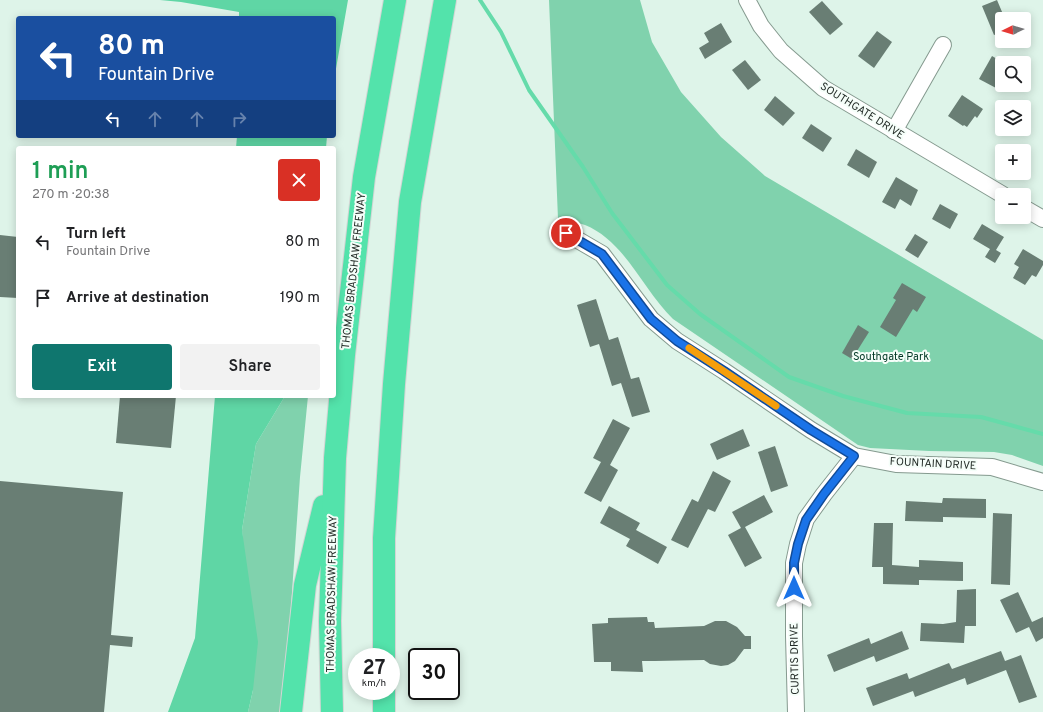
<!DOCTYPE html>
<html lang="en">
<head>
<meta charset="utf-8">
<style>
	:root { --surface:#fff; --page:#f2f2f2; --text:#202124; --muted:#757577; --accent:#0f766e }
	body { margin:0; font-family:Overpass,sans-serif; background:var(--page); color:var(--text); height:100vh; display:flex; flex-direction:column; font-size:15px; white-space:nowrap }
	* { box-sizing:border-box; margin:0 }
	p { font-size:13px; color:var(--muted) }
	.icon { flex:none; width:22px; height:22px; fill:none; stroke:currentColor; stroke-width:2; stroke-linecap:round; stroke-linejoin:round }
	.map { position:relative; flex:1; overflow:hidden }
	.drawer { position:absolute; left:16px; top:146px; width:320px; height:252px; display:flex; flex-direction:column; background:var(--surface); border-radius:4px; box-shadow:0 2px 10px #0003 }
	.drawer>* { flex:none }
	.banner { position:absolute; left:16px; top:16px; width:320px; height:122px; border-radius:4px; box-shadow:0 2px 10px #0003; background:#1a4fa0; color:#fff; overflow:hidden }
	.needle { width:26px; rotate:265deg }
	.tools { position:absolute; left:995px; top:12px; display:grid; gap:8px }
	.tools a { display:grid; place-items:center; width:36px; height:36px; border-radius:4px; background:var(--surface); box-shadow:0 2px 10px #0003; font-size:20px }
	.speed { position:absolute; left:348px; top:648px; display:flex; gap:8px; font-size:20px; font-weight:700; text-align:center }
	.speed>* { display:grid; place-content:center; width:52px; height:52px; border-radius:50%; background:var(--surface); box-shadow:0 2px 10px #0003; line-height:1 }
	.speed small { font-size:10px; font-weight:400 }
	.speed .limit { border:2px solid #111; border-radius:6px; background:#fff; color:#111 }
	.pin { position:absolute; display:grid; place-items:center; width:34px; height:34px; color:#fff; margin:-17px; border:2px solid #fff; border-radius:50%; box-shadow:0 1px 4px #0007 }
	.me { position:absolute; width:44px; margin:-22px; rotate:0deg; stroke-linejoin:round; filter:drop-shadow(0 0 3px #0008) }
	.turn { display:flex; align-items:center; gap:14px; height:84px; padding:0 16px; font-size:18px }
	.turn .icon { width:52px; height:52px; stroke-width:2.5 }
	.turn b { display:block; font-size:28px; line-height:34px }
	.lanes { display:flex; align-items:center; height:38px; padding:0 16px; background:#0003; justify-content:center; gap:20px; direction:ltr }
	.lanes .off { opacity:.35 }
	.round { display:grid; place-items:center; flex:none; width:42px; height:42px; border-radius:4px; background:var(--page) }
	.headline { display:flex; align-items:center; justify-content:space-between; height:68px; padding:0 16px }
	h1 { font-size:24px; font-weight:600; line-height:30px; color:#1e9e55 }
	.button { display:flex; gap:8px; margin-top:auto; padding:8px 16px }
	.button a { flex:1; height:46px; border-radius:4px; background:var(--accent); color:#fff; font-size:16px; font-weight:600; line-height:46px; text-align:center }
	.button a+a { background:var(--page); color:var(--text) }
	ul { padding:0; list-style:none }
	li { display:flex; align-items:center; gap:12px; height:56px; padding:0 16px }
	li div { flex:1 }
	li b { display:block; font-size:15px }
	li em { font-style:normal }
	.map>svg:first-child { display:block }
</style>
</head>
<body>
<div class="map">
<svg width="1043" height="712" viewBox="0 0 1043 712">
	<rect width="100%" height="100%" fill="#def4e9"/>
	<g fill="#80d2ad">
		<path d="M 549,0 L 640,0 L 652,42 L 681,92 L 721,137 L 765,176 L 1043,340 L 1043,466 L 1012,455 L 994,452 L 929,451 L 870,448 L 858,445 L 673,319 C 643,290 625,241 585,225 C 576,222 567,220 558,219 Z"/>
		<polygon points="285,396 308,396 300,477 287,664 281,712 248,712 253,690 242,530 256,444"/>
	</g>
	<g fill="#5fd6a5">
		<polygon points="160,0 348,0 334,80 334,18 239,18 239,12 181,2"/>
		<polygon points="237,136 327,136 326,148 236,148"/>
		<polygon points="215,396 285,396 256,444 242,530 258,642 253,690 248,712 168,712 195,638"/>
	</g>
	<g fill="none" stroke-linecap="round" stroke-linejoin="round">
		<polyline stroke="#65dbaa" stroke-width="4" points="480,0 501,32 529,90 583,167 612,213 667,285 700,314 789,377 843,396 907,413 981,417 1043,434"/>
	</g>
	<g fill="#697e74">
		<polygon points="997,0 1005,19 1002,19 1002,32 994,35 982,6"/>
		<polygon points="822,1 843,24 830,35 809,12"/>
		<polygon points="721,23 732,42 705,59 699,48 709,42 704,33"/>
		<polygon points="877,31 892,42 874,68 858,56"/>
		<polygon points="992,56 1002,62 1002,76 996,88 979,79"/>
		<polygon points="745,60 761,80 748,90 732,70"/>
		<polygon points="962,95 983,109 977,118 975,116 967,127 964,125 963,126 948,116"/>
		<polygon points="775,96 795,113 783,126 764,110"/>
		<polygon points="811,124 832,138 823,152 802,138"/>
		<polygon points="856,149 877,162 869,178 847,165"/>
		<polygon points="896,177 918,190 911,206 900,199 895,209 882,202"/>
		<polygon points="940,204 958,214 950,229 932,219"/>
		<polygon points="982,224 1004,237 996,250 1001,253 995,263 985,257 990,249 973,239"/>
		<polygon points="915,234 928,242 918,258 905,250"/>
		<polygon points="0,235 18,237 18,298 0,297"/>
		<polygon points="1023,249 1043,261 1043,265 1036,277 1032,275 1025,285 1013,278 1019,267 1014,264"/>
		<polygon points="902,283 926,297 917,312 913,309 896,337 880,327 896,300 893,298"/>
		<polygon points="596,299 609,340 618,337 631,379 639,377 650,412 632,417 621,383 612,386 599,344 590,347 577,305"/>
		<polygon points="858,325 869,332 852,359 842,353"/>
		<polygon points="120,396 176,396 171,448 116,443"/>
		<polygon points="613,419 630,428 610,465 618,470 601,502 584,493 601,462 593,458"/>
		<polygon points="743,429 750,446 717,460 710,444"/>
		<polygon points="775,446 788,486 771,492 758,452"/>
		<polygon points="713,471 731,481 715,512 708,509 688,548 671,540 692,499 698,502"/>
		<polygon points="0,481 123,492 111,635 133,637 132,647 110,645 104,712 0,712"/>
		<polygon points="764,495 773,512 745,527 762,558 745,567 728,535 741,528 732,512"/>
		<polygon points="943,498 986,499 986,518 943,517 943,522 905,521 906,501 942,503"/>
		<polygon points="609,506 640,523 636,530 667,547 658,564 626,546 630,539 600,523"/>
		<polygon points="993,513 1012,514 1010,585 991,584"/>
		<polygon points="874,523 893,523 892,565 919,567 919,560 963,562 963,581 919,580 919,585 883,584 883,567 872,567"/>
		<polygon points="976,589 976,626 965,626 964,643 920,641 921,623 943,624 956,622 957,590"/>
		<polygon points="1018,592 1032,622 1043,617 1043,638 1036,642 1029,627 1016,633 1000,600"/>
		<polygon points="647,617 648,622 654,622 655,628 704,626 715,621 726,621 737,627 745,636 751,636 751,649 744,649 735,661 728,665 721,666 710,664 704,660 655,661 642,661 643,672 611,671 611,662 594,662 592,624 608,623 608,618"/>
		<polygon points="902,631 909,649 876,662 874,656 834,672 827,655 869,638 871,644"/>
		<polygon points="1001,651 1005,661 1021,655 1037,697 1019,703 1006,670 967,685 965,678 915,697 913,691 873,706 866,688 907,673 909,679 949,663 952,669"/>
	</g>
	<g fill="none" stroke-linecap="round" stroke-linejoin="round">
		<defs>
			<g id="street">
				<polyline points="747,0 761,26 781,51 823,88 1003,195"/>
				<polyline points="894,131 943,45"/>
				<polyline points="1024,208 1043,219"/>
				<polyline points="566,233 602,254 651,319 677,341 724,371 811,430 854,456 896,464 992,467 1043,482"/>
				<polyline points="796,712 794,636 794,563 798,544 806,519 824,494 854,456"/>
			</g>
			<g id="highway">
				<polyline points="384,657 384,538 394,384 410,202 445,0"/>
				<polyline points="384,691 384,712"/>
				<polyline points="291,712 305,585 324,506"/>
				<polyline points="332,712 330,621 335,458 344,355 364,177 395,0"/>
			</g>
		</defs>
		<use href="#street" stroke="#859a8f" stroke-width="18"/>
		<use href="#highway" stroke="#d3d5d4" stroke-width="24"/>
		<use href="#street" stroke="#fff" stroke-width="16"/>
		<use href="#highway" stroke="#53e3ab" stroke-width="22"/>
	</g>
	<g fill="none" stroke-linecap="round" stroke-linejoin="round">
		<defs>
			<polyline id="route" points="566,233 602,254 651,319 677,341 724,371 811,430 854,456 824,494 806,520 798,544 794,563 794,588"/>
		</defs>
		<use href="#route" stroke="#114b97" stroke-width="10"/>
		<use href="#route" stroke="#1a73e8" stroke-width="7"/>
		<polyline stroke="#f59e0b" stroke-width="7" points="689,348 776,406"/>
	</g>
	<g text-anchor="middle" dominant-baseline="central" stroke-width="4" stroke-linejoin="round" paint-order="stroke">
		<g font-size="11" fill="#242d28" stroke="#f5fef9">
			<text transform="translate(862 111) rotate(32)">SOUTHGATE DRIVE</text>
			<text transform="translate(354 271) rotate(-84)">THOMAS BRADSHAW FREEWAY</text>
			<text transform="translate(933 464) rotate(3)">FOUNTAIN DRIVE</text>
			<text transform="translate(332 594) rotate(-89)">THOMAS BRADSHAW FREEWAY</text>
			<text transform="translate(795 659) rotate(-91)">CURTIS DRIVE</text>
		</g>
		<g font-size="11" fill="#003724" stroke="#f5fef9">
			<text x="891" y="357">Southgate Park</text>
		</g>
	</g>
</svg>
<div class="tools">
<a><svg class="needle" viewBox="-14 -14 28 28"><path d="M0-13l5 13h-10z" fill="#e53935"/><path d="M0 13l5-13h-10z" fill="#757577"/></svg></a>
<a><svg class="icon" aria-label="search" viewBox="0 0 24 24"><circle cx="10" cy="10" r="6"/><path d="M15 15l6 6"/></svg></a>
<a><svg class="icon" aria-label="layers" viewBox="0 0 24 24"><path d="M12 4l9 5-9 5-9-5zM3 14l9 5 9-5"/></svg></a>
<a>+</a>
<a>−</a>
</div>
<div class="speed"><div>27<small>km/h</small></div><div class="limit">30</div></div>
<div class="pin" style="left:566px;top:233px;background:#d93025"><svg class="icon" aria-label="arrive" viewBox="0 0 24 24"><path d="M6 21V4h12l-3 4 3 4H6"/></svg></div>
<svg class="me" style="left:794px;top:588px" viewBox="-20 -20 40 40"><path d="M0-17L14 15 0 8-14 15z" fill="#1a73e8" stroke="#fff" stroke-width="4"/></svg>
<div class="banner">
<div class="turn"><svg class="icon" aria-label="left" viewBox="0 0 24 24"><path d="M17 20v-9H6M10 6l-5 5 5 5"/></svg><div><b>80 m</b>Fountain Drive</div></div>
<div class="lanes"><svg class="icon" aria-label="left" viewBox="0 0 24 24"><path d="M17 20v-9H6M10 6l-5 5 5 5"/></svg><svg class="icon off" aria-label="ahead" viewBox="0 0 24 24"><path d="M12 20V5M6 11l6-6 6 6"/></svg><svg class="icon off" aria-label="ahead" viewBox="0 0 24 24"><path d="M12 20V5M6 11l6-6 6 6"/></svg><svg class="icon off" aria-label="right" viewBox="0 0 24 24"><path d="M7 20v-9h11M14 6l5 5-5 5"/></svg></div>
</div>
<section class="drawer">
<div class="headline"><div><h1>1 min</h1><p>270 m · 20:38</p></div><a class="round" style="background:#d93025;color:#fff"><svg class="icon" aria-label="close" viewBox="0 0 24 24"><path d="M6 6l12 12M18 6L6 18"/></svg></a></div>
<ul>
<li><svg class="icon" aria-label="left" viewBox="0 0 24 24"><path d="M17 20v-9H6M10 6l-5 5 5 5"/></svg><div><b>Turn left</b><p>Fountain Drive</p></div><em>80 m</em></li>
<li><svg class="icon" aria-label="arrive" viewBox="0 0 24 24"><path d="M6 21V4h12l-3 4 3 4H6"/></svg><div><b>Arrive at destination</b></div><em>190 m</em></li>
</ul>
<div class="button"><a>Exit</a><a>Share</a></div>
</section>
</div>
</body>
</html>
